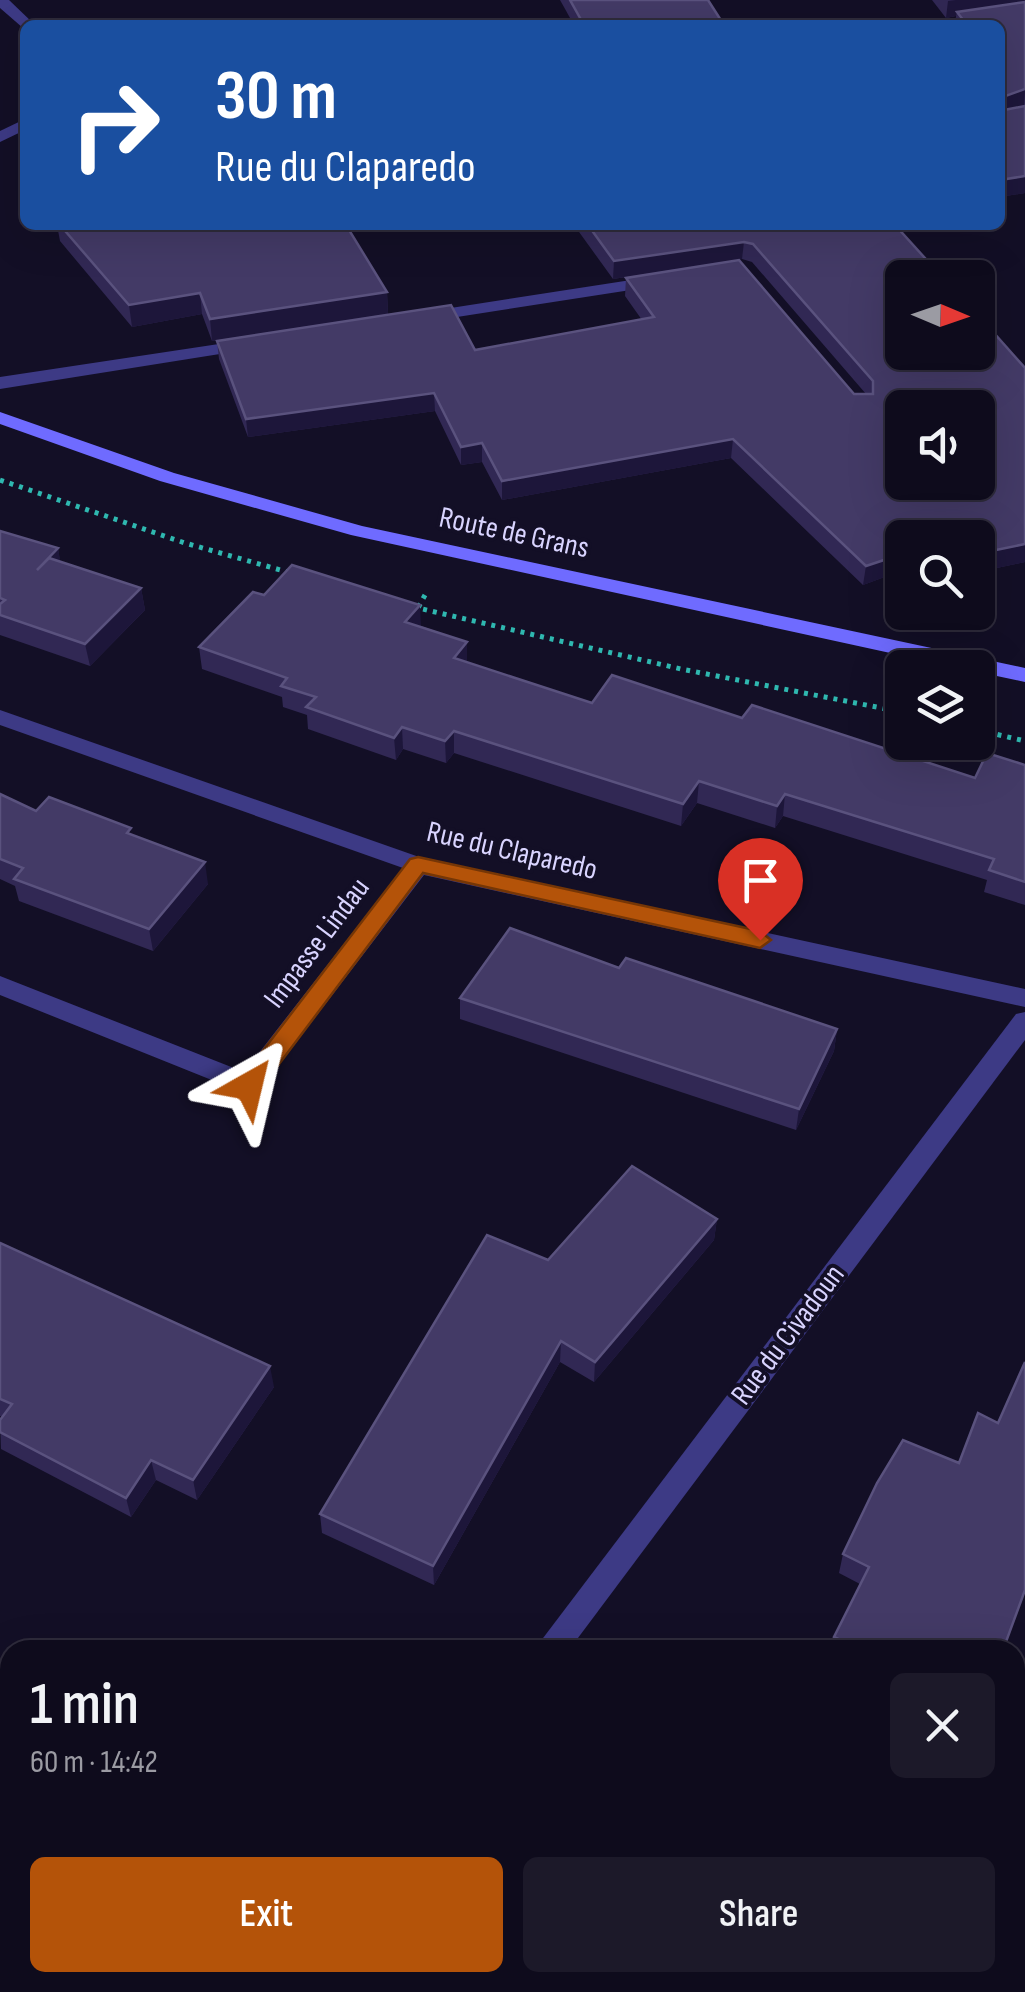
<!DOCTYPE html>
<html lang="en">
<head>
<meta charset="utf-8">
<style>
	:root { --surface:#0e0b1c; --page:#1c1929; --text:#f1f3f6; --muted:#9b9ba3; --line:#2e2b3b; --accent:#b45309 }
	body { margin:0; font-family:"Sofia Sans Condensed",sans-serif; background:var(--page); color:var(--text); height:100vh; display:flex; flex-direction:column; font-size:38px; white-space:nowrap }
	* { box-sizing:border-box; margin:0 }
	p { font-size:32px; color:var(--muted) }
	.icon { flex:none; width:55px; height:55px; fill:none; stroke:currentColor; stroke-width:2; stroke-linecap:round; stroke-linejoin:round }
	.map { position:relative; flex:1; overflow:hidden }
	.side { position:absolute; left:0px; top:1640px; width:1025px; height:352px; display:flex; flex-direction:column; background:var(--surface); border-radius:30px 30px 0 0; box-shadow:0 10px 40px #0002,0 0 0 2px var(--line) }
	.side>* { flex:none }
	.hud { position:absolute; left:20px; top:20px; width:985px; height:210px; border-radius:15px; box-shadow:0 10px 40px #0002,0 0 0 2px var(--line); background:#1a4fa0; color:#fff; overflow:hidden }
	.needle { width:65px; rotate:92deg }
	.buttons { position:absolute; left:885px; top:260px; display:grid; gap:20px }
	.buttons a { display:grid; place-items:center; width:110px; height:110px; border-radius:15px; background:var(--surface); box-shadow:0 10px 40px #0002,0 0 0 2px var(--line); font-size:50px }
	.pin { position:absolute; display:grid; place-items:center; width:85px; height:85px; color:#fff; margin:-102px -42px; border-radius:50% 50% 50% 0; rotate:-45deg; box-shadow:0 0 10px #0007 }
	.pin .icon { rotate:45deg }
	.me { position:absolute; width:110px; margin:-55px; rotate:37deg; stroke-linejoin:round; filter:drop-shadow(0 0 8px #0008) }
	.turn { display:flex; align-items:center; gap:35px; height:210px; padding:0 30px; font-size:45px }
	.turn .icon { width:130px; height:130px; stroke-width:2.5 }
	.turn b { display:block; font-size:70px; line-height:85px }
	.round { display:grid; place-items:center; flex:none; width:105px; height:105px; border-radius:15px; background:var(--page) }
	.overview { display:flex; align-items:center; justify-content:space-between; height:170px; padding:0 30px }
	h1 { font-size:60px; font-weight:600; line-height:75px }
	.button { display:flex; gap:20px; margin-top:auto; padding:20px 30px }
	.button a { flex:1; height:115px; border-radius:15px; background:var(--accent); color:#fff; font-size:40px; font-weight:600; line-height:115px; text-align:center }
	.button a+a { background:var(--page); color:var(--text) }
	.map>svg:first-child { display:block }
</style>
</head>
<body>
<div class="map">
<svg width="1025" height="1992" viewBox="0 0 1025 1992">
	<rect width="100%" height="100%" fill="#130f26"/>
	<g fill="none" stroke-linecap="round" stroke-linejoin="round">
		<g stroke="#2fb8b0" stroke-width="5" stroke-dasharray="4 6" stroke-linecap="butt">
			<polyline points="0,480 185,543 291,573"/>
			<polyline points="425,595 418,608 681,669 902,712"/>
			<polyline points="978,730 1025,741"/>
		</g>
		<g fill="#3d3a85" fill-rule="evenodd">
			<polygon points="0,0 9,0 35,25 23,28 0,8"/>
			<polygon points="1025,7 1025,15 963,25 928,25"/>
			<polygon points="25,119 25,130 0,142 0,131"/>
		</g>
		<g fill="#3d3a85" fill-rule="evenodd">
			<polygon points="657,276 663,277 663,285 425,322 416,317 425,312"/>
			<polygon points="252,339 258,340 258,348 0,389 0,377"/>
			<polygon points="0,710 422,858 1025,989 1025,1007 424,875 258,1092 249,1095 0,995 0,976 244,1072 403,868 0,725"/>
			<polygon points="1025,1012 1025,1040 569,1650 534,1650 1016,1014"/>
			<polygon points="1015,1881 1025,1885 1025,1920 1015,1916"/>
		</g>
		<polygon fill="#6f6bff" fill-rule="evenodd" points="0,412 174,473 362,526 1025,668 1025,682 978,672 978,668 959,668 351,535 160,481 0,424"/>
	</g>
	<g fill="#312854">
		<polygon points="560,0 708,0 724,25 574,25"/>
		<polygon points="932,0 1025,0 1025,193 1000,197 1000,25 955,25 956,16 946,18"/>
		<polygon points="57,225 346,225 387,292 388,314 212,341 202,314 132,327 60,241"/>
		<polygon points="574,225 895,225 1025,368 1025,562 992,569 902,538 902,576 898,572 863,585 731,458 502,500 482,462 461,465 435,411 248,437 219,359 217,341 475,350 642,320 625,296 626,278 854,394 866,394 752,262 742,259 613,279"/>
		<polygon points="0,531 58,548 60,562 141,588 145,610 90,666 0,635"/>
		<polygon points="264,595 421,626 467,642 467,662 592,703 742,718 975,778 1025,765 1025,905 984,892 987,880 783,816 775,828 697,803 681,826 454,753 446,763 403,749 396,760 308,729 307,715 283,707 282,697 202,669 199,647"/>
		<polygon points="0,794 36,811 132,835 208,884 153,951 19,901 15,886 0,879"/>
		<polygon points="619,968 837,1029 834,1051 796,1130 460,1019 460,998"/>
		<polygon points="717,1219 714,1240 594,1382 560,1362 434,1585 322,1533 320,1514 548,1260"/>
		<polygon points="0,1243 274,1387 197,1500 156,1480 131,1517 1,1449 0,1420 3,1417 0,1416"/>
		<polygon points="877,1483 1003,1650 830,1650 834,1637 860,1584 839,1573 843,1554"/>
	</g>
	<g fill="#1d163a">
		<polygon points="956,0 1025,0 1024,3 957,12 956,16 946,18 948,1"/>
		<polygon points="1025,89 1024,105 1000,114 1000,98"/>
		<polygon points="1025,176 1025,193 1000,197 1000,180"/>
		<polygon points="744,242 742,259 613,279 614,261"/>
		<polygon points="387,292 388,314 212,341 210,319"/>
		<polygon points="200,293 202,314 132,327 129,305"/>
		<polygon points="434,393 435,411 248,437 246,419"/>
		<polygon points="733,439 731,458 502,500 502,481"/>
		<polygon points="482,443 482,462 461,465 461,447"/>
		<polygon points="1025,544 1025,562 992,569 978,574 978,557 996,550"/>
		<polygon points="58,548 62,571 37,570"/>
		<polygon points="901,553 898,572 863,585 866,566"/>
		<polygon points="141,588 145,610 90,666 85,644"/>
		<polygon points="420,605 421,626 406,644 405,622"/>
		<polygon points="467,642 467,664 454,658"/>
		<polygon points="402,727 403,749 396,760 394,738"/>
		<polygon points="454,731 454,753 446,763 445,741"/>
		<polygon points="699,781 697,803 681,826 683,804"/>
		<polygon points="785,794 783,816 775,828 777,806"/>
		<polygon points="205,862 208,884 153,951 149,929"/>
		<polygon points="837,1029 834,1051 796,1130 799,1109"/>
		<polygon points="717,1219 714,1240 594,1382 595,1362"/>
		<polygon points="561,1341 560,1362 434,1585 433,1566"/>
		<polygon points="270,1366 274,1387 197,1500 193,1480"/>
		<polygon points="151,1460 156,1480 131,1517 126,1498"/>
	</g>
	<g fill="#433a66" stroke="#5a527e" stroke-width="2.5" fill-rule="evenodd">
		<polygon points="570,0 708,0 724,25 584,25"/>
		<polygon points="1025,2 1025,89 1000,98 1000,25 967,25 957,12"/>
		<polygon points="1000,100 1004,110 1025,106 1025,176 1000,180"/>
		<polygon points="60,225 346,225 387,292 210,319 200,293 129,305"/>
		<path d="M 588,225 L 895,225 L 943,278 L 902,278 L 902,352 L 978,352 L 978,315 L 1025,368 L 1025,544 L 996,550 L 978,557 L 978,538 L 902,538 L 902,554 L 866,566 L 733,439 L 502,481 L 482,443 L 461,447 L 434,393 L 246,419 L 217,341 L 451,305 L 475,350 L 654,317 L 626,278 L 739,260 L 854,394 L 873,394 L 873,381 L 753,244 L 744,242 L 614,261 ZM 902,408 L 978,408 L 978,482 L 902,482 Z"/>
		<polygon points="0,531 58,548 37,570 49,558 141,588 85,644 0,615 0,604 5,600 0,598"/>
		<polygon points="292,565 420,605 405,622 467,642 454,658 592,703 612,675 742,718 752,705 975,778 987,753 1025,765 1025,882 989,870 994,859 785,794 777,806 699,781 683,804 454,731 445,741 402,727 394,738 306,707 316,697 281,686 287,678 199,647 253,592 264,595"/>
		<polygon points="0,794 36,811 49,797 131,828 127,833 205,862 149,929 14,879 23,868 0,859"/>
		<polygon points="510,928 619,968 626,958 837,1029 799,1109 460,998"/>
		<polygon points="632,1166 717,1219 595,1362 561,1341 433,1566 320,1514 487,1235 548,1260"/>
		<polygon points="0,1243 270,1366 193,1480 151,1460 126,1498 0,1432 0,1420 12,1404 0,1399"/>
		<polygon points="1025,1362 1025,1590 1003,1650 862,1650 834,1637 869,1567 843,1554 877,1483 903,1440 959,1463 978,1413 998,1423"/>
		<polygon points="350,1982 679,1982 697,1992 345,1992"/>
	</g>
	<polygon fill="#b45309" stroke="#753606" stroke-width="2.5" points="418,857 760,931 771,940 760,948 423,873 258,1092 241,1092 237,1086 241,1079 410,859"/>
	<g text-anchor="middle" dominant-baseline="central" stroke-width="8" stroke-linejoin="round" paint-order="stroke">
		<g font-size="30" fill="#d9d4ff" stroke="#130f26">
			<text transform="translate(514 533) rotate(12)">Route de Grans</text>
			<text transform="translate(512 851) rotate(13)">Rue du Claparedo</text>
			<text transform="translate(317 943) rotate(-53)">Impasse Lindau</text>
			<text transform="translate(788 1335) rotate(-53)">Rue du Civadoun</text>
		</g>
	</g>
</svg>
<div class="buttons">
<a><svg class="needle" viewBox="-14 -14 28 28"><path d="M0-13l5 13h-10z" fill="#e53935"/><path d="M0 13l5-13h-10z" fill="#9b9ba3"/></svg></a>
<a><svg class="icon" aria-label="sound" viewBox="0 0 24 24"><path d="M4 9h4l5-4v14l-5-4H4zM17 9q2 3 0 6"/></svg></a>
<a><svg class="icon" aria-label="search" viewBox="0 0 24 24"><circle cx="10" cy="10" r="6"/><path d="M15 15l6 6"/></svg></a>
<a><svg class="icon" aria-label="layers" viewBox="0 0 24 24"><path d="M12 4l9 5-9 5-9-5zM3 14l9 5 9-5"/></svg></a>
</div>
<div class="pin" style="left:760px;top:940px;background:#d93025"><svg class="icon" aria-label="arrive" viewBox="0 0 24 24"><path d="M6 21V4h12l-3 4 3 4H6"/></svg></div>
<svg class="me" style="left:249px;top:1086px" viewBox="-20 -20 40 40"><path d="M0-17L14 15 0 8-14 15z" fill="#b45309" stroke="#fff" stroke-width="4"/></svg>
<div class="hud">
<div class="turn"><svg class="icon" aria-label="right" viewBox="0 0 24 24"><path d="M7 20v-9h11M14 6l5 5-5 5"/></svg><div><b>30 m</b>Rue du Claparedo</div></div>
</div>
<section class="side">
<div class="overview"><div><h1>1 min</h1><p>60 m · 14:42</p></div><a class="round"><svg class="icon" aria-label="close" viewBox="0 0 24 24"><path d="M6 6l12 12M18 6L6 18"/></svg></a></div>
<div class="button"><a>Exit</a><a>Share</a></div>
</section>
</div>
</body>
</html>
